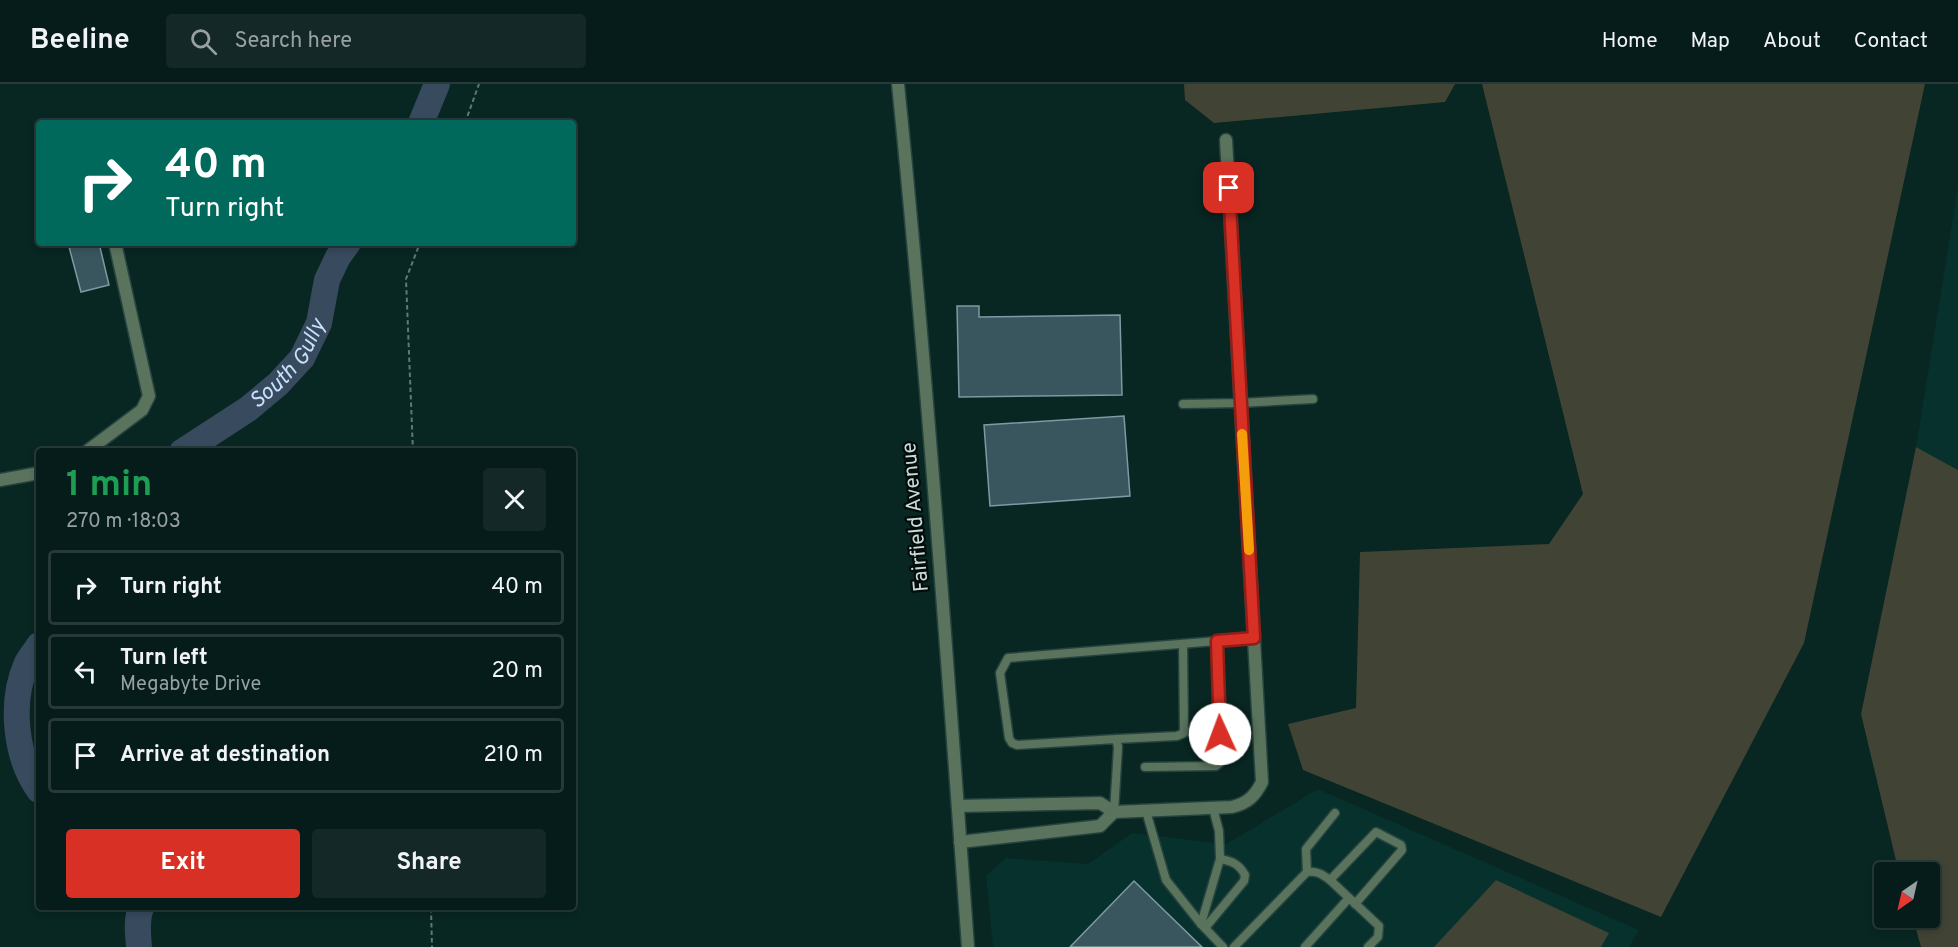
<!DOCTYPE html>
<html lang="en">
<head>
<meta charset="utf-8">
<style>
	:root { --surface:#061c1a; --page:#142927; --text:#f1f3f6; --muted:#98a1a2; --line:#273a39; --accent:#d93025 }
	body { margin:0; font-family:Overpass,sans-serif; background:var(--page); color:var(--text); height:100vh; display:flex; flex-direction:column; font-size:22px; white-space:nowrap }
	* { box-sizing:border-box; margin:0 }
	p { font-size:20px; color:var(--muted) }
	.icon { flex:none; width:33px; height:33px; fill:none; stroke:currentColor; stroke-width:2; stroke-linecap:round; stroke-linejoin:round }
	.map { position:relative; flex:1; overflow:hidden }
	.drawer { position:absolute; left:36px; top:364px; width:540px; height:462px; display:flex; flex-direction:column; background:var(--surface); border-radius:6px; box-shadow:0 3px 9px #0003,0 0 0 2px var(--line) }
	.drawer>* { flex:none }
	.guide { position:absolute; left:36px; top:36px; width:540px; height:126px; border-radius:6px; box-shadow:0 3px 9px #0003,0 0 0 2px var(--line); background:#00695c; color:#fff; overflow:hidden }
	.needle { width:39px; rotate:214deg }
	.buttons { position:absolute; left:1874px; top:778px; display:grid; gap:12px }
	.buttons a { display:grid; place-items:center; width:66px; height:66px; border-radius:6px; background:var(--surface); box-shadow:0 3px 9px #0003,0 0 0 2px var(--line); font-size:30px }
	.pin { position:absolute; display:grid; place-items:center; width:51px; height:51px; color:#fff; margin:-26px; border-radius:12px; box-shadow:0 3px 9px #0006 }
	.me { position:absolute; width:66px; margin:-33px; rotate:358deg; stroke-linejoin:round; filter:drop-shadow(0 0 4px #0008) }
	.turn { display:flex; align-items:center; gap:21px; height:126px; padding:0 30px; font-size:27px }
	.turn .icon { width:78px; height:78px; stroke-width:2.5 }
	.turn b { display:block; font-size:42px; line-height:51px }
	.round { display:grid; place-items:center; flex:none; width:63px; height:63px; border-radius:6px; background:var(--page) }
	.overview { display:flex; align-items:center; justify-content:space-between; height:102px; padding:0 30px }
	h1 { font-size:36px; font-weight:700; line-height:45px; color:#1e9e55 }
	.primary-button { display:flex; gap:12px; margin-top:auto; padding:12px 30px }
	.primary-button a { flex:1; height:69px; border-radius:6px; background:var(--accent); color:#fff; font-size:24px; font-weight:700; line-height:69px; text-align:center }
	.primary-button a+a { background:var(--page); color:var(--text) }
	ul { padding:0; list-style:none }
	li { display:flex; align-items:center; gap:18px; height:75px; margin:0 12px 9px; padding:0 18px; border:3px solid var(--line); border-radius:6px }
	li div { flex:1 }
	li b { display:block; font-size:22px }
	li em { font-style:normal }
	header { display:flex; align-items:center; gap:36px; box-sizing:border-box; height:84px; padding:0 30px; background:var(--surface); border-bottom:2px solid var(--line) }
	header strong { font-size:28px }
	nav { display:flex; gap:33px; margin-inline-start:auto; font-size:21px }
	.search { width:420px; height:54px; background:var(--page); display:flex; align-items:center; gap:15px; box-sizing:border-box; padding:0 21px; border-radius:6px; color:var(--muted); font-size:22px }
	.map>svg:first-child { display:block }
</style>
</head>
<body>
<header>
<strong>Beeline</strong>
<div class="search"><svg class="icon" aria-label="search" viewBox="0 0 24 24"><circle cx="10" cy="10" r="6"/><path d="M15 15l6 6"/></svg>Search here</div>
<nav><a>Home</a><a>Map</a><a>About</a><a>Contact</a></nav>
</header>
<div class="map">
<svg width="1958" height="863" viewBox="0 0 1958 863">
	<rect width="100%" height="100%" fill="#082622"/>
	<g fill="#06312c">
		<polygon points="1958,102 1958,386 1916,363"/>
		<polygon points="1318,705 1639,846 1629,863 993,863 986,792 1006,774 1088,780 1132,749 1226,760"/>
	</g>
	<g fill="#414334">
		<polygon points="1184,0 1455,0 1445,18 1214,39 1185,16"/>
		<polygon points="1482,0 1925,0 1804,559 1661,833 1303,686 1288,640 1356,624 1360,468 1549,460 1583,410"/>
		<polygon points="1916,363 1958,386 1958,863 1921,863 1913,834 1929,834 1929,789 1899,789 1861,630"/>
		<polygon points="1496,796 1609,849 1601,863 1434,863"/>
	</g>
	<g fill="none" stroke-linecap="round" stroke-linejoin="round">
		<g stroke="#374a5e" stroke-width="26">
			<polyline points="421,39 437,0"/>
			<path id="s1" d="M 182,368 L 248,325 L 278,300 L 302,274 L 319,239 L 327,196 L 338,173 L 348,159"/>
			<path d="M 39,561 C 35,568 29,574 26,581 C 10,618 15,673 39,706"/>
			<path d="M 139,863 C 138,850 136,836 141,824"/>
		</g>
	</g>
	<g fill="#39565e" stroke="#7c9ba3" stroke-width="1.5">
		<polygon points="68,159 99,159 109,201 81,208"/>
		<polygon points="957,222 979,222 979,233 1120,231 1122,311 959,313"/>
		<polygon points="1124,332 1130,412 990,422 984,341"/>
		<polygon points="1134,797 1202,863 1070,863"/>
	</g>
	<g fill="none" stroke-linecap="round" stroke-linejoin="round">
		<defs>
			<g id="service">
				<polyline points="1183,320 1240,319 1313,315"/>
				<polyline points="1116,655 1177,652 1184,649 1183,560"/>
				<polyline points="1145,683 1216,682 1221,678 1217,557"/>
				<polyline points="1146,727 1166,796 1201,840 1223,863"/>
				<polyline points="1114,728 1118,663 1116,655 1017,661 1012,659 1009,654 1000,589 1008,574 1254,554"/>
				<polyline points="1307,788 1306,765 1335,729"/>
				<polyline points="1330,796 1376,748 1401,761 1402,766 1355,820"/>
				<polyline points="1201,840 1220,775 1219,747 1213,724"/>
				<path d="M 1205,844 L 1244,797 L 1245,791 C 1239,780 1232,777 1220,775"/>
				<path d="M 1234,863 L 1307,788 C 1317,787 1322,790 1330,796 L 1379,842 L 1378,853 L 1368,863"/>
				<polyline points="1305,863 1349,814"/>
			</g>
			<g id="minor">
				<polyline points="86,368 142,326 149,312 115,159"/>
				<polyline points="0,396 39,389"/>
				<path d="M 958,722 L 1100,719 L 1114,728 L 1232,723 C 1248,719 1255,712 1262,698 L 1226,56"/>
				<polyline points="960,758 1100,742 1114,728"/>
			</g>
			<path id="tertiary" d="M 898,0 C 927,287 947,575 968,863"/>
		</defs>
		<use href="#service" stroke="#27433f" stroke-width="11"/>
		<use href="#minor" stroke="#27433f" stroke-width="15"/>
		<use href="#tertiary" stroke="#27433f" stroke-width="15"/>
		<g stroke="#617975" stroke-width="2" stroke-dasharray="4.5 3" stroke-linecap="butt">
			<polyline points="465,39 479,0"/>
			<polyline points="413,368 406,195 420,159"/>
			<polyline points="431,824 432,863"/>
		</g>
		<use href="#service" stroke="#5a735d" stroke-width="8"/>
		<use href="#minor" stroke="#5a735d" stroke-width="12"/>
		<use href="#tertiary" stroke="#5a735d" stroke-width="12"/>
	</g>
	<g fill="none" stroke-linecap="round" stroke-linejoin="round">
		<defs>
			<polyline id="route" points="1220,650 1217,557 1254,554 1229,104"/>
		</defs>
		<use href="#route" stroke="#8d1f18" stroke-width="15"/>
		<use href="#route" stroke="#d93025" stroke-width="10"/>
		<polyline stroke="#f59e0b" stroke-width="10" points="1242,350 1249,466"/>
	</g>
	<g text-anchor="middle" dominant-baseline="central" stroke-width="4.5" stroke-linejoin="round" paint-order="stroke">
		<g font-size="21" fill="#cbdcd8" stroke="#030c0a">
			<text transform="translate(916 433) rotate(-95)">Fairfield Avenue</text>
		</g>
		<g font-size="22" font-style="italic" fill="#c9e1fa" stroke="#030c0a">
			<text stroke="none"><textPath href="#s1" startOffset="140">South Gully</textPath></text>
		</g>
	</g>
</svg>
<div class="buttons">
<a><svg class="needle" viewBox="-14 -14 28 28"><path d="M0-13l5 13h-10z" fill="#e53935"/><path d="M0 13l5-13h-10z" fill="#98a1a2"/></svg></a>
</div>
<div class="pin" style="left:1229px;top:104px;background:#d93025"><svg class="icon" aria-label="arrive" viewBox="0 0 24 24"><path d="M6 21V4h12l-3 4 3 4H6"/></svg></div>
<svg class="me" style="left:1220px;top:650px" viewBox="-20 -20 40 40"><circle r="19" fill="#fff"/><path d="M0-13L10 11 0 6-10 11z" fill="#d93025"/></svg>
<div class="guide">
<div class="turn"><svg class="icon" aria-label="right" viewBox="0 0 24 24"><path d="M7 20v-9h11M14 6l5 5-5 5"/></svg><div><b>40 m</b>Turn right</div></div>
</div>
<section class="drawer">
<div class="overview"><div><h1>1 min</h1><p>270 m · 18:03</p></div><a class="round"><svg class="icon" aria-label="close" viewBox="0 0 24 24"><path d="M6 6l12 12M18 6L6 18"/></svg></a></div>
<ul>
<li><svg class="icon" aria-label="right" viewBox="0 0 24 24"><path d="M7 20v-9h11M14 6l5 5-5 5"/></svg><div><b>Turn right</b></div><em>40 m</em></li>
<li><svg class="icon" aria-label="left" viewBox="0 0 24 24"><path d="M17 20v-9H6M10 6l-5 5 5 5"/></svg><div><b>Turn left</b><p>Megabyte Drive</p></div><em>20 m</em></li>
<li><svg class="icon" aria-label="arrive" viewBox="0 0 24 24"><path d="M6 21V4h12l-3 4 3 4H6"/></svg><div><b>Arrive at destination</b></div><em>210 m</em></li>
</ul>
<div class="primary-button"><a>Exit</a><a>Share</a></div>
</section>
</div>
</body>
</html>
